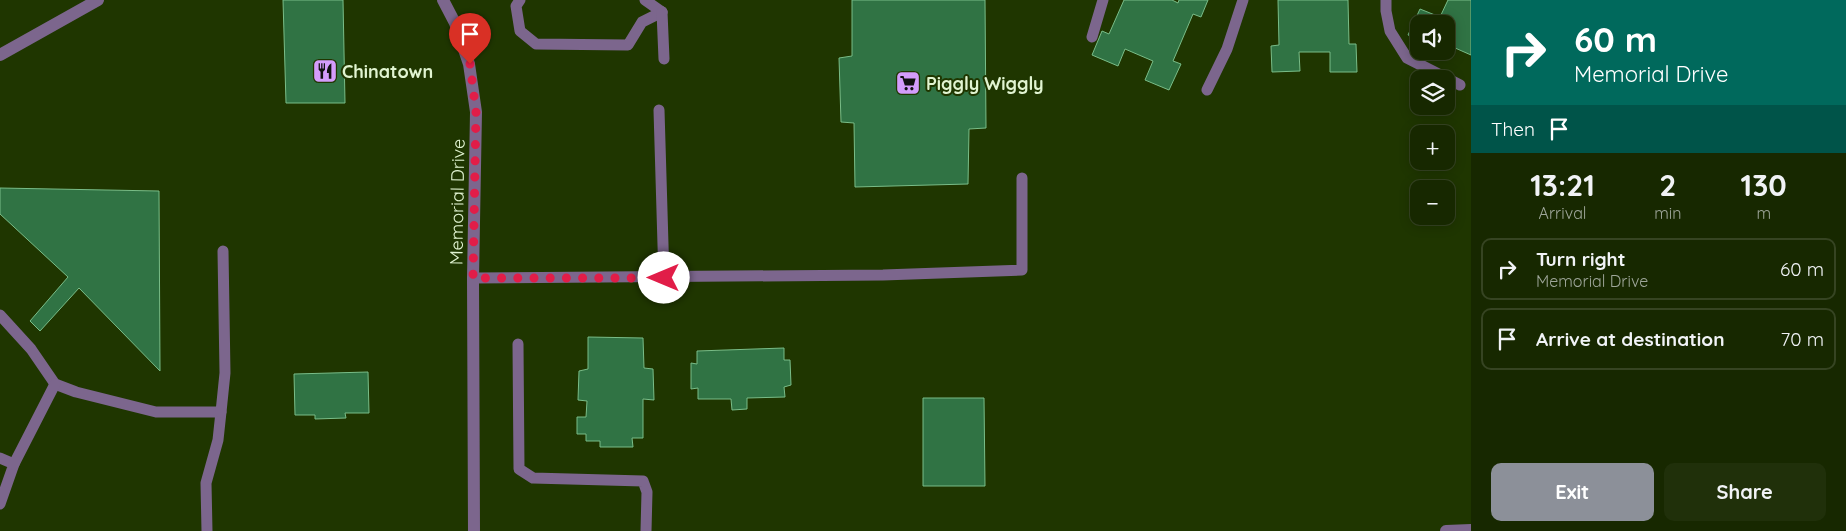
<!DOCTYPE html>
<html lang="en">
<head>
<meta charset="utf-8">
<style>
	:root { --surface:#172800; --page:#20300a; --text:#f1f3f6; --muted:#9ea699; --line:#364422; --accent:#8c9099 }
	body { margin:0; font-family:Quicksand,sans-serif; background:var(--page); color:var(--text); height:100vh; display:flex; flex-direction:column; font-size:19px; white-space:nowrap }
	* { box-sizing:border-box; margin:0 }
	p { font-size:16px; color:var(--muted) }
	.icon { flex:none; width:28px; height:28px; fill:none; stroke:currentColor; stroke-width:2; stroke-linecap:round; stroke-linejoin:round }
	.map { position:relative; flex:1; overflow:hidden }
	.details { display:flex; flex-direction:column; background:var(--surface); width:375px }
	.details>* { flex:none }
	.banner { background:#00695c; color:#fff; overflow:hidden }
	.buttons { position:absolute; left:1410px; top:15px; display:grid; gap:10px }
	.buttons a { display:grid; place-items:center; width:45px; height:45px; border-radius:10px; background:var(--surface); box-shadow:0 2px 12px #0003,0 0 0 1px var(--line); font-size:25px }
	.pin { position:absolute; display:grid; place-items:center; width:42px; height:42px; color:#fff; margin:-51px -21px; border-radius:50% 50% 50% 0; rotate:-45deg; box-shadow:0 0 5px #0007 }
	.pin .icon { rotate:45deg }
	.me { position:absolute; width:55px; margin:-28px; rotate:270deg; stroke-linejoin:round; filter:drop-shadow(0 0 4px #0008) }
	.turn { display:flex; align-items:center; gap:18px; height:105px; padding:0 20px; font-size:22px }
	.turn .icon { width:65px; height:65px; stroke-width:2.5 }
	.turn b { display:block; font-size:35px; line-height:42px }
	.then { display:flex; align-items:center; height:48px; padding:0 20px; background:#0003; gap:10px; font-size:19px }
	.eta { display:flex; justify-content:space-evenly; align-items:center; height:85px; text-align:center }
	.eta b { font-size:30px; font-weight:700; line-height:35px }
	.primary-button { display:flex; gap:10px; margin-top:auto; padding:10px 20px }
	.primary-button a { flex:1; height:58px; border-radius:10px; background:var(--accent); color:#fff; font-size:20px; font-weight:700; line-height:58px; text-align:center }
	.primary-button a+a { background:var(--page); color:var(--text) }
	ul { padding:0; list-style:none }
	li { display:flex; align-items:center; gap:15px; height:62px; margin:0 10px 8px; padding:0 10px; border:2px solid var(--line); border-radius:10px }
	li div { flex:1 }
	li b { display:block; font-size:19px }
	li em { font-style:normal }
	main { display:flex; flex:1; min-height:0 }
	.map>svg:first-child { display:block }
</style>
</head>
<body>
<main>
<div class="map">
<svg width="1471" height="531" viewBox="0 0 1471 531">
	<rect width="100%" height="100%" fill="#1f3600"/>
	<g fill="#307344" stroke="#79bd88">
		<polygon points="283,0 343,0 345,103 286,103"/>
		<polygon points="852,0 985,0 986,128 969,129 968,184 855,187 854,123 841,122 839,58 852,56"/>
		<polygon points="1124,0 1172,0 1178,3 1179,0 1208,0 1201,17 1193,14 1173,61 1181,64 1169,90 1145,80 1153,61 1125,49 1118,66 1092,55 1102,31 1109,34"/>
		<polygon points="1278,0 1348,0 1349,44 1356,44 1357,72 1330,72 1330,52 1299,52 1300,71 1272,72 1271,46 1279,45"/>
		<polygon points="1448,0 1471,0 1471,55 1446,44 1446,24 1419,24 1419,39 1408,35 1420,9 1440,17"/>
		<polygon points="0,188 159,191 160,371 79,288 40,331 30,321 68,277 0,214"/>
		<polygon points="588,337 643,338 644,368 653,369 654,400 643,399 643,438 632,438 633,447 600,447 600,441 586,441 586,434 577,434 577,417 586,417 587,401 578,400 579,371 588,369"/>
		<polygon points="784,348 784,360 790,360 791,385 784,387 785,397 747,398 747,409 732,410 731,399 698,399 698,388 691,389 691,363 697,364 697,351"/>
		<polygon points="368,372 369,413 345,413 346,418 315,419 315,415 295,415 294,374"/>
		<polygon points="923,398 984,398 985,486 923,486"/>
	</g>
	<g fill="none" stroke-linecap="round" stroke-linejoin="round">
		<g stroke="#7c668d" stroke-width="11">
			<polyline points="520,0 516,6 520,31 536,44 628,45 642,22 662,12"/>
			<polyline points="645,0 662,12"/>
			<polyline points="1386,0 1386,11 1390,31 1407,58 1460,85"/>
			<polyline points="662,12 664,59"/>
			<polyline points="1092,37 1103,0"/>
			<polyline points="1207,90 1227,49 1243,0"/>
			<polyline points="659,110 664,278"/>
			<polyline points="473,278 883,275 1022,270 1022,178"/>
			<polyline points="0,315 31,349 55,384 76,392 156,412 221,412 218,440 206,483 207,531"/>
			<polyline points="518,344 519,469 533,478 643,481 647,492 646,531"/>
			<polyline points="221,412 225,373 223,251"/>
			<polyline points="0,458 14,464 0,504"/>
			<polyline points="14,464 55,384"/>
		</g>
		<g stroke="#7c668d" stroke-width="12">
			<polyline points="443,0 455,23 469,64 476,112 473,278 474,531"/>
			<polyline points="0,55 98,0"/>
			<polyline points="1446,531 1471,530"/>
		</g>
	</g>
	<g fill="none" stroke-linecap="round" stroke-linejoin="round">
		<polyline stroke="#e11d48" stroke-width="9" stroke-dasharray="0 16.2" points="470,64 476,112 473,278 664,278"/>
	</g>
	<defs>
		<symbol id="restaurant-square" viewBox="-11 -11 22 22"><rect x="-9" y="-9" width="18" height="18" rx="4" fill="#d49cfb" stroke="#1f3600"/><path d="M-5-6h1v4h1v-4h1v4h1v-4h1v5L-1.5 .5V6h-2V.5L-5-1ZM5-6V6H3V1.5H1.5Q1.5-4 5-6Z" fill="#111"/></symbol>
		<symbol id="supermarket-square" viewBox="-11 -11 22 22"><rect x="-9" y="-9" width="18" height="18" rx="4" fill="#d49cfb" stroke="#1f3600"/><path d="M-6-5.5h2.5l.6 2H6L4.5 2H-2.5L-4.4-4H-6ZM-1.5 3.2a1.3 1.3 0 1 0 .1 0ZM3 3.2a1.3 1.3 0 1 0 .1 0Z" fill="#111"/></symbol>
	</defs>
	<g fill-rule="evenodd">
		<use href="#restaurant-square" x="311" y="57" width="28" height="28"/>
		<use href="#supermarket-square" x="894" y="69" width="28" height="28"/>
	</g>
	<g text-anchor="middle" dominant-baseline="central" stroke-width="4" stroke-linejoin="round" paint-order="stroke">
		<g font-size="18" font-weight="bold" fill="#e1f4d1" stroke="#1f3600" text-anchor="start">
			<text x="342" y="71">Chinatown</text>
			<text x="926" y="83">Piggly Wiggly</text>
		</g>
		<g font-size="18" fill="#e1f4d1" stroke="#1f3600">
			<text transform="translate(457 202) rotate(-89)">Memorial Drive</text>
		</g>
	</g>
</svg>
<div class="buttons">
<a><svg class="icon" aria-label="sound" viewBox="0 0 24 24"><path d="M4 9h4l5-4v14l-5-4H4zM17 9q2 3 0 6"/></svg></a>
<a><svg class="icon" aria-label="layers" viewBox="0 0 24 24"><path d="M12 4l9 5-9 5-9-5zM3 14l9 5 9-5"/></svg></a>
<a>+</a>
<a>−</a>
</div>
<div class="pin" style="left:470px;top:64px;background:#d93025"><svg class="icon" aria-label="arrive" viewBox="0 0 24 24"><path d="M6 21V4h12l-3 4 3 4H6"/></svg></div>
<svg class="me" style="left:664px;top:278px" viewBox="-20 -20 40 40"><circle r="19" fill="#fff"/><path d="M0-13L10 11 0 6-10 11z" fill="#e11d48"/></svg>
</div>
<section class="details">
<div class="banner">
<div class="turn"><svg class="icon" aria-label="right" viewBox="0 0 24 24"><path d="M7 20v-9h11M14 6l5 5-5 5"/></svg><div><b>60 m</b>Memorial Drive</div></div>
<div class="then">Then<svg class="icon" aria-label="arrive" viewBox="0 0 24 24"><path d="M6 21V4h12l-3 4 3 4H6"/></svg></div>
</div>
<div class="eta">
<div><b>13:21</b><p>Arrival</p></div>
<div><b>2</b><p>min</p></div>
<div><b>130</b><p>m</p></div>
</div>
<ul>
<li><svg class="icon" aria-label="right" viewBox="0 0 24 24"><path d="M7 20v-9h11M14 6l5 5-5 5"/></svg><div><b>Turn right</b><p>Memorial Drive</p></div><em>60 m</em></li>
<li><svg class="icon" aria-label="arrive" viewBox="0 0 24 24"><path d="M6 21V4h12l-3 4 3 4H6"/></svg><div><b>Arrive at destination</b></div><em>70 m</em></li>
</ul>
<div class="primary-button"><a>Exit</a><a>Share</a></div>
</section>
</main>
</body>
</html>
